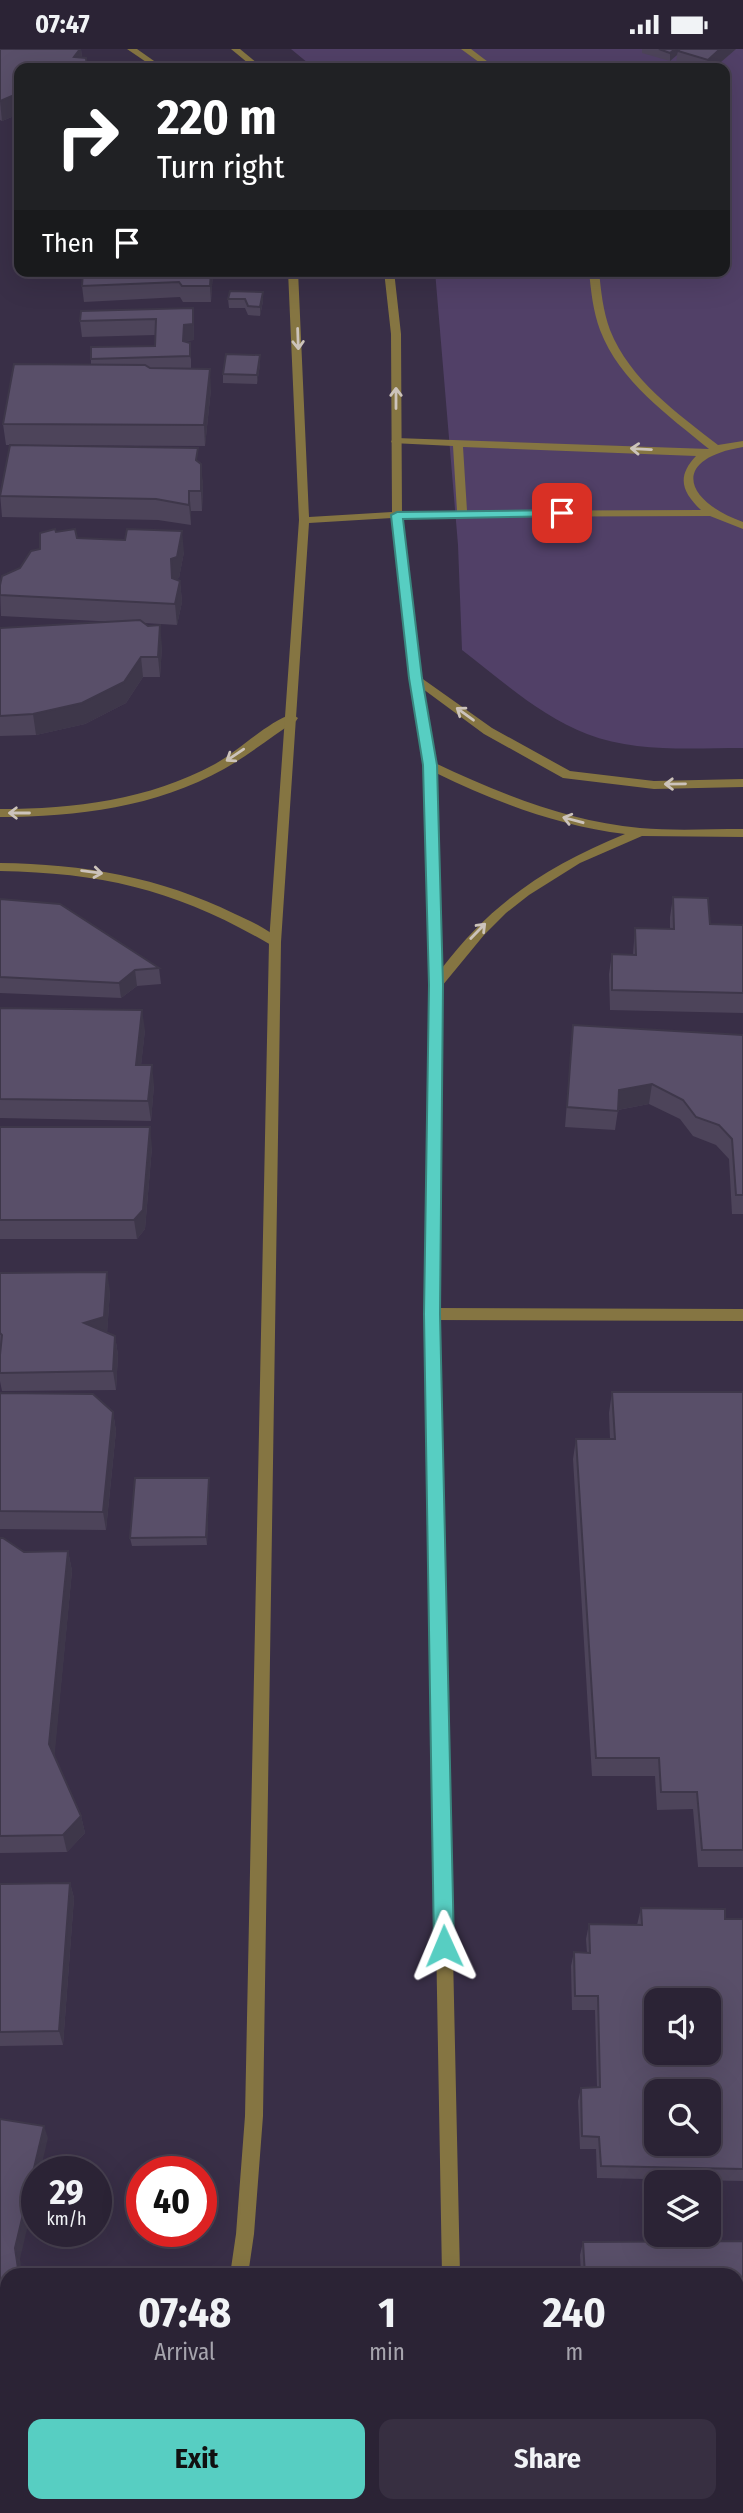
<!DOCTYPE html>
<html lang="en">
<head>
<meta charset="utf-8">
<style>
	:root { --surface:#2b2335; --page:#372f41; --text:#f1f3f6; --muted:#a6a4ad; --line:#474050; --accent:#57cec2 }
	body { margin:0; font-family:"Fira Sans Condensed",sans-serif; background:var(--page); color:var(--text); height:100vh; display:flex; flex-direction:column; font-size:26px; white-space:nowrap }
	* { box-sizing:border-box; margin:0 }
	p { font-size:23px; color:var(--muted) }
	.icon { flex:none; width:38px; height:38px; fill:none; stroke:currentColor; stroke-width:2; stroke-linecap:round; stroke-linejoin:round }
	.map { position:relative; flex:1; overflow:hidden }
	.panel { position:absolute; left:0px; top:2219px; width:744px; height:245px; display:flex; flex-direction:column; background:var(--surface); border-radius:21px 21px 0 0; box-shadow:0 7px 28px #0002,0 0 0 2px var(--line) }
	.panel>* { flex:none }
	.banner { position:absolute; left:14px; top:14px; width:716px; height:214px; border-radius:14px; box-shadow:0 7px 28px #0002,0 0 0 2px var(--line); background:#202124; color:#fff; overflow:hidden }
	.fabs { position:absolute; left:644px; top:1939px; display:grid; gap:14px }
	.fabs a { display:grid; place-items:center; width:77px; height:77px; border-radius:14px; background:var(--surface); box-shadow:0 7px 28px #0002,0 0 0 2px var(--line); font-size:35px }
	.speed { position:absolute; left:21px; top:2107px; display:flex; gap:14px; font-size:35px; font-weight:700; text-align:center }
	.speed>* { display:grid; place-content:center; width:91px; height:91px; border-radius:50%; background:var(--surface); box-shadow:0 7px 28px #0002,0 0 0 2px var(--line); line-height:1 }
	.speed small { font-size:18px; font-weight:400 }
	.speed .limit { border:10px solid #d22; background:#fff; color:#111 }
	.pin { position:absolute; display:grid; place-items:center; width:60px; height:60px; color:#fff; margin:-30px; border-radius:14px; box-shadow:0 4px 10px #0006 }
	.me { position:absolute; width:77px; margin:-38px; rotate:359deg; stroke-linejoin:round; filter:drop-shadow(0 0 5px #0008) }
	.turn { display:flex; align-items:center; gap:24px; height:147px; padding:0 28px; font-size:32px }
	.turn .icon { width:91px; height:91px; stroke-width:2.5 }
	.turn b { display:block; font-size:49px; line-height:60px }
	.then { display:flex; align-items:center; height:66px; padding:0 28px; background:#0003; gap:14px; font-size:26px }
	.eta { display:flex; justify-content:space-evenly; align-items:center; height:119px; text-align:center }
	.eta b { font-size:42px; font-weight:700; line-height:49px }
	.cta { display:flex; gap:14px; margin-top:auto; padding:14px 28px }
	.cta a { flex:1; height:80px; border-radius:14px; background:var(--accent); color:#111; font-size:28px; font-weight:700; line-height:80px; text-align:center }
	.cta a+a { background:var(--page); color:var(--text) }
	.status { display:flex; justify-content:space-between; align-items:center; height:49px; padding:0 35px; background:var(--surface); direction:ltr }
	.status svg { height:19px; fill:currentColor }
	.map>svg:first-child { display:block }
</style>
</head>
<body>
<div class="status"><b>07:47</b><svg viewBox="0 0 49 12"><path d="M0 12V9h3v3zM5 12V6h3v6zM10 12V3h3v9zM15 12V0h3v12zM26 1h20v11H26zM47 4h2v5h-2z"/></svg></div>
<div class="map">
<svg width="743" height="2464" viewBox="0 0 743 2464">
	<rect width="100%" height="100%" fill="#392f47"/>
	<path fill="#514067" d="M 291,0 L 743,0 L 743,699 C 692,699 636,704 587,685 C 540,667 501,631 462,601 L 458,496 L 435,222 L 724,222 L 724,19 L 314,19 Z"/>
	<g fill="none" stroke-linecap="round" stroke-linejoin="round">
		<g fill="#857542" fill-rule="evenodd">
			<polygon points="461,0 471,0 496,19 487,19"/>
			<path d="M 589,222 L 599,222 C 601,242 603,262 610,281 C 630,331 677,364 718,396 L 743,392 L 743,398 C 670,410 684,452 743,473 L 743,480 L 710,467 L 393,468 L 393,464 L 397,463 L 457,462 L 453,397 L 392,394 L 391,392 L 396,389 L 709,400 C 668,366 620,333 600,281 C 593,262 591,242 589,222 ZM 463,398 L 696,407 C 677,427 681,442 701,461 L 467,462 Z"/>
			<path d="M 292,665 L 298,669 L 296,672 C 272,687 249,706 224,720 C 156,758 77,768 0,768 L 0,760 C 75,760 148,751 215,715 C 240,701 266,674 292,665 Z"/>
			<path d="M 0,814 C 83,815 160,828 235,865 C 250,872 271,881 281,893 L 279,896 L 271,896 C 179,842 106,824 0,822 Z"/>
			<polygon points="432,1259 743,1260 743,1272 432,1271 427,1269 425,1265 427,1261"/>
		</g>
		<g fill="#857542" fill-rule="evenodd">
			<polygon points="127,0 137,0 164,19 155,19"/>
			<polygon points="231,0 240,0 263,19 254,19"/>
			<path d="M 288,222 L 298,222 L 309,468 L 392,463 L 391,285 L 384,222 L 394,222 L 401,285 L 402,466 L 420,628 L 492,679 L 570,722 L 654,732 L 743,730 L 743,738 L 654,740 L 563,729 L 484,685 L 423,640 L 435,714 C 501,745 567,772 640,779 C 674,782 709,780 743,780 L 743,788 L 642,787 L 580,814 L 529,846 L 506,864 L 484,886 L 442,937 L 439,1265 L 460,2226 L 442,2226 L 425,1265 L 430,936 L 424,716 L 409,629 L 392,469 L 309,474 L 281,893 L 263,2067 L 254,2185 L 248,2226 L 230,2226 L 236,2185 L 245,2067 L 269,893 L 299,471 ZM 436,724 C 496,753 558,777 625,785 C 549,816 492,853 442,919 Z"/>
			<polygon points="185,2457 205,2457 203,2464 183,2464"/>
			<polygon points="443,2457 463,2457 461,2464 441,2464"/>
		</g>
	</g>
	<g fill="#4d445a">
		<polygon points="0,0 81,0 82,9 19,19 19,65 2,72 0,71"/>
		<polygon points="642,0 736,0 714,19 683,19 676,17 677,6 670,12 642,4"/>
		<polygon points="19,128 19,181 17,164"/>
		<polygon points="213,222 211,253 183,253 180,248 84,253 82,237"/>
		<polygon points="263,243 263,252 260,267 248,266 245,259 229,259 228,250"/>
		<polygon points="193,259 194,291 185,292 191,310 191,320 211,340 205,397 6,396 3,375 91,315 91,310 155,297 155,286 82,288 80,272"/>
		<polygon points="260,315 257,335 223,334 223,325"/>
		<polygon points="199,413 203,435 202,462 191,462 191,476 158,471 2,468 0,444"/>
		<polygon points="56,483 77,489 184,503 179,529 175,530 180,532 182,553 177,576 144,574 162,597 160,628 143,628 126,654 85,675 36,686 0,687 0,579 117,573 1,567 0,536 20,519"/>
		<polygon points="673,848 710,875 743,876 743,964 610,961 609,925 612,905 633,906 635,879 670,880 670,868"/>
		<polygon points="0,850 159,919 161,935 137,937 121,949 0,944"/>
		<polygon points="0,959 145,981 141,1016 154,1036 151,1072 0,1069"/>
		<polygon points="573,976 743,986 743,1165 732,1165 729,1110 716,1096 693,1087 680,1070 649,1055 618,1061 615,1081 565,1078"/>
		<polygon points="0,1078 152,1098 145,1180 137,1190 0,1190"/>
		<polygon points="0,1224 110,1242 107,1284 115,1287 118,1306 116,1341 2,1342 0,1332"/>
		<polygon points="612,1343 743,1343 743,1818 698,1818 693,1760 657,1761 655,1727 592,1727 573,1410 576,1390 610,1390 609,1364"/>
		<polygon points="0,1344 113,1363 116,1382 106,1481 0,1480"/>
		<polygon points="209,1429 209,1437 207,1496 132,1497 130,1489"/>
		<polygon points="0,1489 24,1503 68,1502 72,1522 54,1707 81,1767 85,1784 67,1803 0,1804"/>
		<polygon points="70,1834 74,1849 63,1996 0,1997 0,1835"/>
		<polygon points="641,1859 725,1870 743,1870 743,2132 597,2129 596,2100 580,2100 578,2052 581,2039 597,2038 595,1961 572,1961 571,1917 574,1903 587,1904 586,1890 589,1875 637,1876"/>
		<polygon points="743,2192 743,2464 594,2464 593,2457 737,2457 737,2226 581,2226 580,2206 583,2193"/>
	</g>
	<g fill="#3e374a">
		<polygon points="80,0 81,0 83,18 74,8"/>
		<polygon points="675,0 684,0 678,2 677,6 670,12 670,4"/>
		<polygon points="720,0 736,0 714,19 707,19 708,11"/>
		<polygon points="19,44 19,65 2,72 0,52"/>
		<polygon points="211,222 213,222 211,253 210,237"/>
		<polygon points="263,243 263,252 260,267 260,258"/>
		<polygon points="193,259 194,291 185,292 184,308 183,292 184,276"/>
		<polygon points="260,306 260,315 257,335 257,326"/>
		<polygon points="210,320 211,340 205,397 204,376"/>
		<polygon points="201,415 203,435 202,462 201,442"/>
		<polygon points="189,442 191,462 191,476 189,456"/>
		<polygon points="182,482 184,503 179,529 172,531 171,510"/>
		<polygon points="180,532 182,553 177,576 175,555"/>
		<polygon points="160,576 162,597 160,628 158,608"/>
		<polygon points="141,608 143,628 126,654 85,675 36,686 33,665"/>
		<polygon points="135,921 137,937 121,949 119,934"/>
		<polygon points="142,961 145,981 139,1035 136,1016"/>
		<polygon points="152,1016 154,1036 151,1072 148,1052"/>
		<polygon points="652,1035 649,1055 617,1061 619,1041"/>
		<polygon points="150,1078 152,1098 145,1180 137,1190 134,1171"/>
		<polygon points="107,1223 110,1242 107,1286 84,1274"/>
		<polygon points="115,1287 118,1306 116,1341 113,1322"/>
		<polygon points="113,1363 116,1382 106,1481 103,1463"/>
		<polygon points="209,1429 209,1437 207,1496 206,1488"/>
		<polygon points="68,1502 72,1522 54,1713 49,1695"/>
		<polygon points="81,1767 85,1784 67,1803 63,1786"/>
		<polygon points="70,1834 74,1849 63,1996 59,1982"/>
		<polygon points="44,2077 48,2089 40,2123 37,2123 37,2137 20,2210 22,2226 19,2226 15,2199"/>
		<polygon points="7,2250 7,2264 0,2269 0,2255"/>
		<polygon points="93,2457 96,2457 94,2464 92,2464"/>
	</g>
	<g fill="#594f69" stroke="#3e374a" stroke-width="2" fill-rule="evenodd">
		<polygon points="0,0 80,0 74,8 86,9 87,19 19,19 19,44 0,52"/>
		<polygon points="659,0 675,0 670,4"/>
		<polygon points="680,0 720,0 708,11 678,2"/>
		<polygon points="15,128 19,128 19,164 17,164"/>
		<polygon points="83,222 211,222 210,237 182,237 179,233 82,237"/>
		<polygon points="230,242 263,243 260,258 248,257 245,250 228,250"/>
		<polygon points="193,259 193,275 184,276 183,292 190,294 190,307 91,310 91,298 155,297 156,270 80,272 81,262"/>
		<polygon points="226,305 260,306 257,326 223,325"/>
		<polygon points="14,315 145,316 150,319 210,320 204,376 3,375"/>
		<polygon points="10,396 198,399 196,411 201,415 201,442 189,442 189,456 156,450 0,447"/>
		<polygon points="55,480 56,483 75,480 77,489 125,491 127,480 182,482 177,508 171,510 172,529 180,532 175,555 0,546 0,536 2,527 20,519 31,502 40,500 40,484"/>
		<polygon points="140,571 148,577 160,576 158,608 141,608 124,633 82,654 33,665 0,667 0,579"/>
		<polygon points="673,848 708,849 710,875 743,876 743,944 612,941 612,905 636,906 635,879 674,880"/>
		<polygon points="0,850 60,855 159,919 135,921 119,934 0,928"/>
		<polygon points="0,959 142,961 136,1016 152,1016 148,1052 0,1050"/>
		<polygon points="573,976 743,986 743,1146 736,1146 732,1090 719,1076 696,1068 683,1051 652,1035 619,1041 618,1062 567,1058"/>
		<polygon points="0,1078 150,1078 143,1161 134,1171 0,1171"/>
		<polygon points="107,1223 104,1268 84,1274 115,1287 113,1322 0,1324 0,1306 2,1286 0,1284 0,1224"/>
		<polygon points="612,1343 743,1343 743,1801 702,1801 697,1743 661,1743 659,1709 596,1709 576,1390 615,1390"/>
		<polygon points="0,1344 93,1345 113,1363 103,1463 0,1462"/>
		<polygon points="135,1429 209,1429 206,1488 130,1489"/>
		<polygon points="0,1489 3,1489 24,1503 68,1502 49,1695 81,1767 63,1786 0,1787"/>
		<polygon points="70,1834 59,1982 0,1983 0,1835"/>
		<path d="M 641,1859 L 725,1860 L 725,1870 L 743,1870 L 743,2120 L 601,2117 L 599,2088 L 582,2087 L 581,2039 L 600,2038 L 598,1947 L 575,1947 L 574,1903 L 590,1904 L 589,1875 L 642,1876 ZM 656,1951 L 709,1951 L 709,2004 L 656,2004 ZM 656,2042 L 709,2042 L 709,2095 L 656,2095 Z"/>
		<polygon points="0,2070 44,2077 15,2199 19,2226 7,2226 7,2250 0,2255"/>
		<polygon points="743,2192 743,2464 598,2464 597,2457 737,2457 737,2226 585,2226 583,2193"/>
		<polygon points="16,2457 93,2457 92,2464 14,2464"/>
	</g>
	<defs><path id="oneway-shaft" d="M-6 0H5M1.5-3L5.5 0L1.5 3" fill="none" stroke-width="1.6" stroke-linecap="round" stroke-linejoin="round" transform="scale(1.75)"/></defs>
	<g stroke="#ccc3bb">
		<use href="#oneway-shaft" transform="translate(298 290) rotate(88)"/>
		<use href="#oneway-shaft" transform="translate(396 349) rotate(-90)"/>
		<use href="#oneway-shaft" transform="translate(641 400) rotate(-177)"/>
		<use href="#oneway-shaft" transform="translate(465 665) rotate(-144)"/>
		<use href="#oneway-shaft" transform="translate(235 706) rotate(146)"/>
		<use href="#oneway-shaft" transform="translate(675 735) rotate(179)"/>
		<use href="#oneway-shaft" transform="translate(19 764) rotate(180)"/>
		<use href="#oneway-shaft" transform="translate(573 771) rotate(-165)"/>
		<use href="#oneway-shaft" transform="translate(92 823) rotate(7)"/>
		<use href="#oneway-shaft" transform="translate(478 882) rotate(-46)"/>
	</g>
	<polygon fill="#57cec2" stroke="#39867e" stroke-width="2" points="562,461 566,462 566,467 403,470 422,629 437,716 443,936 440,1265 454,1897 451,1903 444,1906 437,1903 434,1897 424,1265 429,936 423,716 409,629 391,466 397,463"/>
</svg>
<div class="fabs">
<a><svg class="icon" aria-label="sound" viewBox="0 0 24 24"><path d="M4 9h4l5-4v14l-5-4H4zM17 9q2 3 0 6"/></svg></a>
<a><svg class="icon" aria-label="search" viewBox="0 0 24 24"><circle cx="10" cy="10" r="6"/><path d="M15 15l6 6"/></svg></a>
<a><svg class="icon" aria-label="layers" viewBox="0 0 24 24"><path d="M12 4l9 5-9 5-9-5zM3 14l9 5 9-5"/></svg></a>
</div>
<div class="speed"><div>29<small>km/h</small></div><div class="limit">40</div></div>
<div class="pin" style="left:562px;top:464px;background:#d93025"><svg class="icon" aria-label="arrive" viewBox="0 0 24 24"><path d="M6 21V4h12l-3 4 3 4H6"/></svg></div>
<svg class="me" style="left:444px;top:1897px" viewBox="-20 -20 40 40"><path d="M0-17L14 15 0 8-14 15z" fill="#57cec2" stroke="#fff" stroke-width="4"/></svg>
<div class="banner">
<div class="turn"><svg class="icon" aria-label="right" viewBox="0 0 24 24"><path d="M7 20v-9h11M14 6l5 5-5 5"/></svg><div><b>220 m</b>Turn right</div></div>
<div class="then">Then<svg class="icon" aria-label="arrive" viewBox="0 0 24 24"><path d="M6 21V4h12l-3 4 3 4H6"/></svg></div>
</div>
<section class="panel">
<div class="eta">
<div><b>07:48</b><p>Arrival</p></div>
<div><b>1</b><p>min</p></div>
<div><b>240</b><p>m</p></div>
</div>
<div class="cta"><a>Exit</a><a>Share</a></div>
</section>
</div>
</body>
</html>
